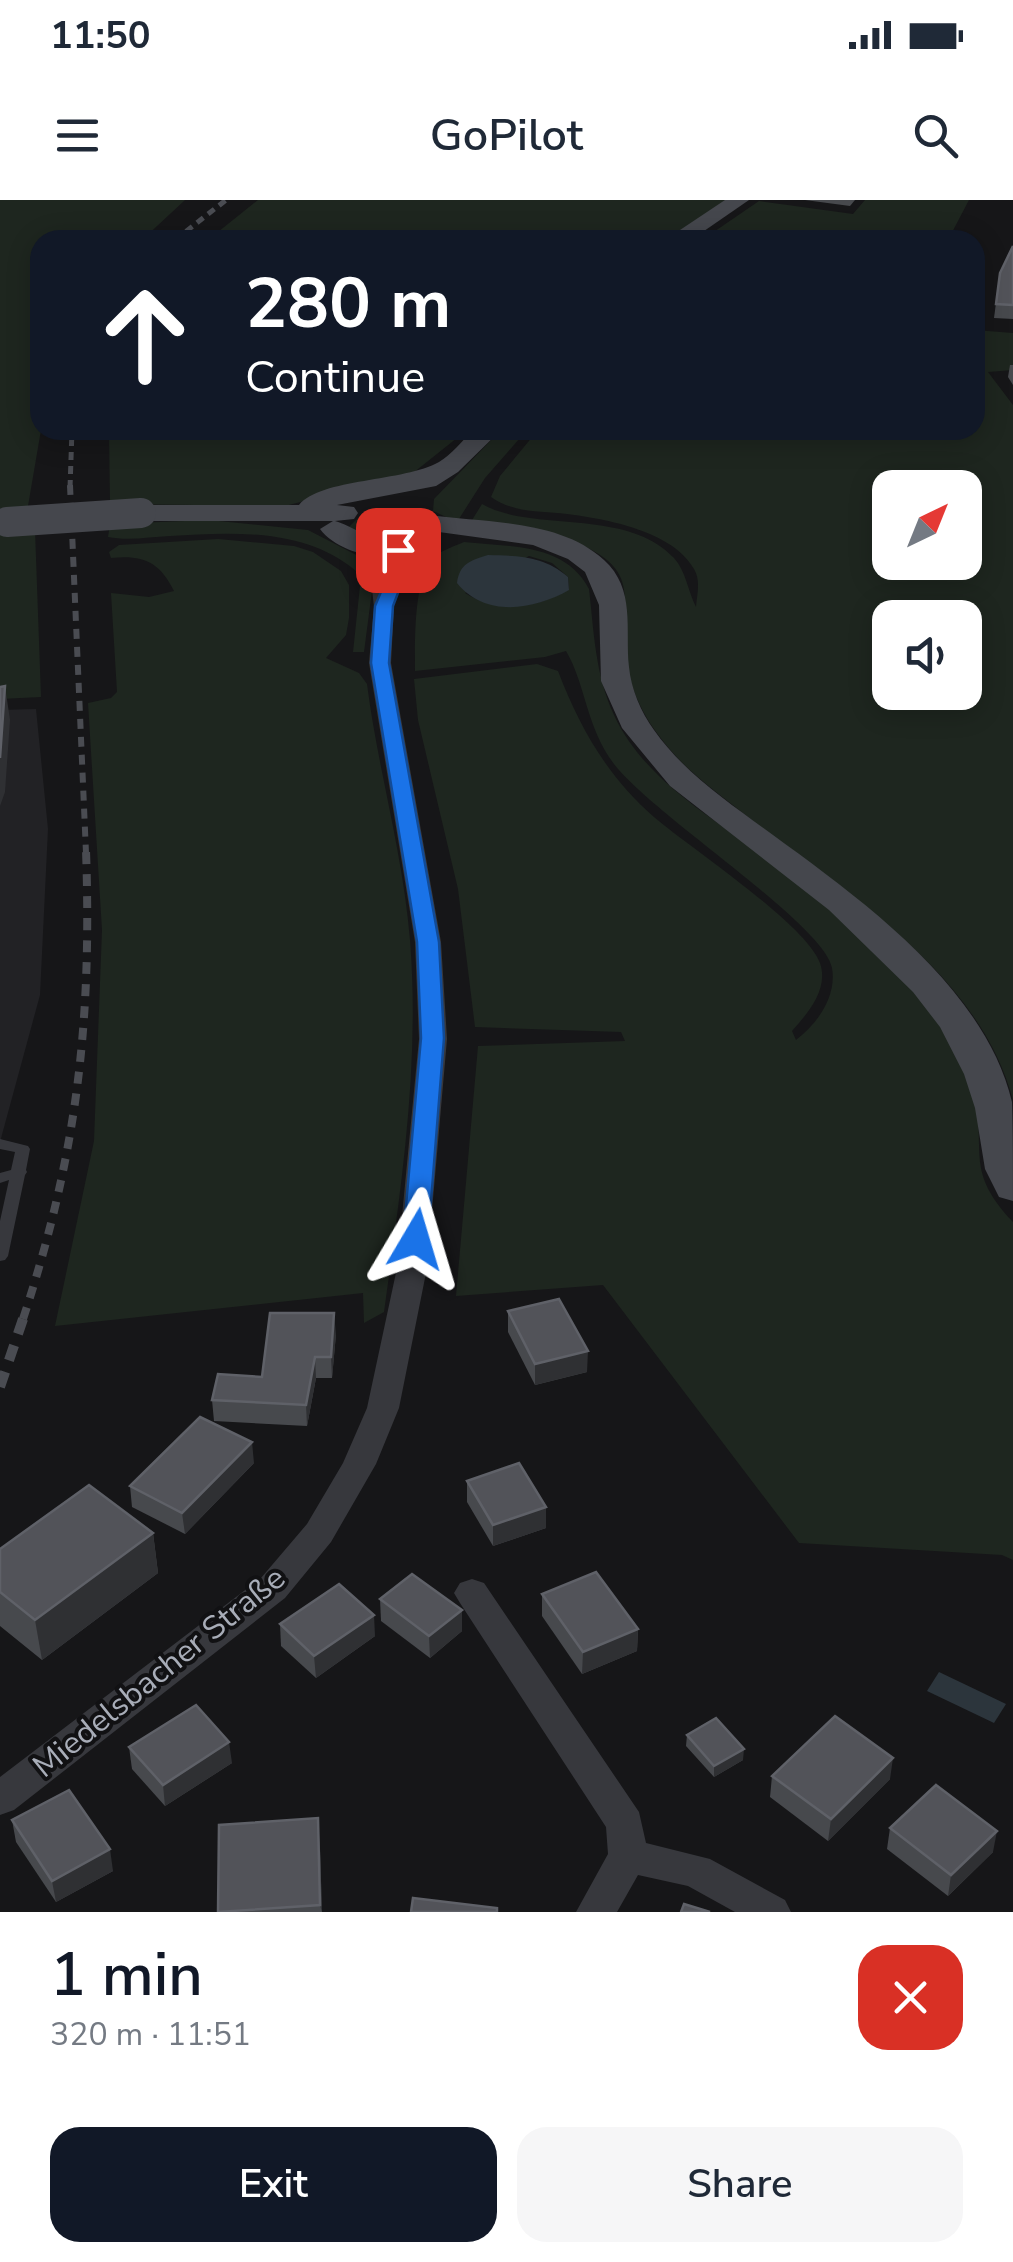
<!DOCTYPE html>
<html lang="en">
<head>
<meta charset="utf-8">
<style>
	:root { --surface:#fff; --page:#f6f6f7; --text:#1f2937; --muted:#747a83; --accent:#111827 }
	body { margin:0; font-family:"Nunito Sans",sans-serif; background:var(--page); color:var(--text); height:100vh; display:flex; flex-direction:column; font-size:38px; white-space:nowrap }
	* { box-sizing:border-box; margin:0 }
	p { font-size:32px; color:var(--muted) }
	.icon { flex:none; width:55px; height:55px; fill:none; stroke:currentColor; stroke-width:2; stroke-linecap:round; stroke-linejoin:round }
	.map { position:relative; height:1712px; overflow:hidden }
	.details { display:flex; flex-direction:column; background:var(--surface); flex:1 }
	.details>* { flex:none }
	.hud { position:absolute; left:30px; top:30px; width:955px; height:210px; border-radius:30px; box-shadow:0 5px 25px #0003; background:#111827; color:#fff; overflow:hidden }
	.needle { width:65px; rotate:43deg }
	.controls { position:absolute; left:872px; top:270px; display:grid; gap:20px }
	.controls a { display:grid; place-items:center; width:110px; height:110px; border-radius:20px; background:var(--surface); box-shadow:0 5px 25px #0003; font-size:50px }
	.pin { position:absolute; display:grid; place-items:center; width:85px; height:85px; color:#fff; margin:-42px; border-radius:20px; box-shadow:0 5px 15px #0006 }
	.me { position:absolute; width:110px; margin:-55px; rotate:7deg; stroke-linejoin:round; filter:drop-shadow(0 0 8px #0008) }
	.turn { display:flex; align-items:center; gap:35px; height:210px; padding:0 50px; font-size:45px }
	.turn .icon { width:130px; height:130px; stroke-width:2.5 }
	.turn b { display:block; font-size:70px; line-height:85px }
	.round { display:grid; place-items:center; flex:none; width:105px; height:105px; border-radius:30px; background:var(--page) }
	.overview { display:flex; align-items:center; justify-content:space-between; height:170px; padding:0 50px }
	h1 { font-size:60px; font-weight:600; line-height:75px; color:var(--accent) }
	.primary-button { display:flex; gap:20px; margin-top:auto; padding:20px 50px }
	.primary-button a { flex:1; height:115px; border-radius:30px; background:var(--accent); color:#fff; font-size:40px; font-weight:600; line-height:115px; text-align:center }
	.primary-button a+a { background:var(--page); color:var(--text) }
	.status { display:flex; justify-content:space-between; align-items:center; height:70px; padding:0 50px; background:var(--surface); direction:ltr }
	.status svg { height:28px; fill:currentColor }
	header { display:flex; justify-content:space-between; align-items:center; height:130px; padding:0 50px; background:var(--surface); font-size:45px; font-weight:600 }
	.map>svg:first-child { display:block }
</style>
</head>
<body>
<div class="status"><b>11:50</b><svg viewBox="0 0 49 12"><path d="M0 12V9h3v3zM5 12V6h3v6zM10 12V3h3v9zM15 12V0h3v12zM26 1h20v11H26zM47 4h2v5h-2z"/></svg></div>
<header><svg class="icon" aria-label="menu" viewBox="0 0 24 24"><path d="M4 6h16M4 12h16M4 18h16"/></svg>GoPilot<svg class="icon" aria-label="search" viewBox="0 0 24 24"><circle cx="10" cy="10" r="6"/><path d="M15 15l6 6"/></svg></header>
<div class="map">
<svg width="1013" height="1712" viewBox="0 0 1013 1712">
	<rect width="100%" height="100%" fill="#161618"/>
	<polygon fill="#222225" points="36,509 48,629 40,795 0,942 0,510"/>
	<g fill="#1e261f" fill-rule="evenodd">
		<polygon points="0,0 185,0 142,40 40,40 41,230 28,306 0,309"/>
		<polygon points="258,0 729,0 667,40 208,40"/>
		<polygon points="865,0 969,0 948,40 702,40 759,1 853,14"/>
		<path d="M 975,130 L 1013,133 L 1013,170 L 988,172 L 1013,205 L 1013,900 C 979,772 845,694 748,617 C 718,593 686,571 663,541 C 643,516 631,491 626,460 C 617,406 646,373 581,345 C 552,332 502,330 469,325 L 482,304 C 533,333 626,307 674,358 C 686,371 688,392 696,407 C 697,394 701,381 694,369 C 673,331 606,319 567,314 C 541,311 513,313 491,297 L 500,276 L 538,230 L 975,230 ZM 890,288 L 965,288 L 965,362 L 890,362 ZM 890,418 L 965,418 L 965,492 L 890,492 Z"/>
		<polygon points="109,230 467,230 413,273 285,306 110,304"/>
		<polygon points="501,230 527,230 485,278 457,322 433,311 434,299"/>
		<path d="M 381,312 L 409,317 L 416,326 C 399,350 370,339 349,327 L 361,315 Z"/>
		<path d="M 209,320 L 308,330 L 368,361 L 373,383 L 364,452 L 353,452 L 360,386 L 356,371 C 305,328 233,332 170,336 C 150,337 128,341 108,337 L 110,324 Z"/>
		<polygon points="35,330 41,497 0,499 0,331"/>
		<path d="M 218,339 L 294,346 L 313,352 L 341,371 L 349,385 L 349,418 L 346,435 L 326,458 L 359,473 L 367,484 C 378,570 403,653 410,740 C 420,866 401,987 384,1112 L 364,1123 L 363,1093 L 55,1126 L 94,941 L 102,730 L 88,503 L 111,498 L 117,492 L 111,393 L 149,397 L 174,391 C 159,361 143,355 111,358 L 109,352 L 119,345 Z"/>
		<path d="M 464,342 C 509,347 565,343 589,389 C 594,432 595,474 614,515 C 645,583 723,624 780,667 C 835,709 913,774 948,833 C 958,850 970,877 974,896 C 987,953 964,970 1013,1022 L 1013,1360 L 1002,1355 L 799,1343 L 603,1085 L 456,1096 L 478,846 L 625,841 L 621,832 L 475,827 L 458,689 L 418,520 L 414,479 L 537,464 L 558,471 C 580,528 607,576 654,617 C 690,648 806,724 820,763 C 829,789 808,813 792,831 L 796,840 C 817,824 837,797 832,768 C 824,724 653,615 614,564 C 586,527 586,485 566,451 L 545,457 L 415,471 C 415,444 413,374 435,356 C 443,350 455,346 464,342 ZM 529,356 L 552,363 L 568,377 L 569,389 C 537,409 496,413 465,393 Z"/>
	</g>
	<g fill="#2c353c">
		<path d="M 488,355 C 520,356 544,356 568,377 L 569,390 C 534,410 485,418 457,383 C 460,363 470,361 488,355 Z"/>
		<polygon points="939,1472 1006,1504 994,1523 927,1491"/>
	</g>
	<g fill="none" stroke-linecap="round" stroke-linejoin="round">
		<polygon fill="#37383d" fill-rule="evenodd" points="0,939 28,946 30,949 26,970 27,972 25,975 8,1056 5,1060 0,1061 0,1021 9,980 0,983 0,973 11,970 15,952 0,949"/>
		<g fill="#37383d" fill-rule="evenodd">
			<polygon points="368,340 375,342 390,371 394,407 391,463 441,742 447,839 427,1068 399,1208 376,1264 331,1342 285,1398 14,1610 0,1615 0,1577 261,1378 307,1324 343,1263 367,1208 397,1068 419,839 415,742 369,463 374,407 370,371 358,346"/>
			<polygon points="472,1379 484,1383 639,1612 646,1643 710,1659 785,1700 791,1712 735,1712 688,1686 638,1675 617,1712 576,1712 608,1654 606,1627 460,1403 454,1393 460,1383"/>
		</g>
		<g fill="#45474d" fill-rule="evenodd">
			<polygon points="725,0 749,0 691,40 665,40"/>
			<path d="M 473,230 L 501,230 L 458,272 L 436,286 L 337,305 L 354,307 L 358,313 L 354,319 L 335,321 C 358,327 377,350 406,335 C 418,329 416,318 430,315 C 485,323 560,319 604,360 C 636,389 625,429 629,467 C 631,489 641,512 654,530 C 684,573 731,604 773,635 C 862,700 985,788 1012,902 C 1013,932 1013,970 1013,1001 L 999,997 L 985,969 L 975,908 L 964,874 L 940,827 L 913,792 L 829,710 L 670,586 L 622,528 L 601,481 L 599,405 L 585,372 L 568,359 L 533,345 L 439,332 C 416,369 344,361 320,329 L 333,321 L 141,321 L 128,313 L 141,305 L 299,305 C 321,278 404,282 439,262 C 451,255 463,240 473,230 Z"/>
		</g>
		<g stroke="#4a4c52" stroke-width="5" stroke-dasharray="8 6" stroke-linecap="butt">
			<polyline points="175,40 226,0"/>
			<polyline points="70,288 72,230"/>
		</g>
		<polyline stroke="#4a4c52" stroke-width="6" stroke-dasharray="10 8" stroke-linecap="butt" points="70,285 86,653"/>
		<path stroke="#4a4c52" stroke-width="8" stroke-dasharray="12 10" stroke-linecap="butt" d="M 23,1119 C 77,955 92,823 86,650"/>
		<polyline stroke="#4a4c52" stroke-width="10" stroke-dasharray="16 12" stroke-linecap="butt" points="0,1187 24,1116"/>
		<polyline stroke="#45474d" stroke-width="30" points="7,322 141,313"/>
	</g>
	<g fill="#47494d">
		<polygon points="805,0 855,0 850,6"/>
		<polygon points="1013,46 1013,119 994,118 1000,73"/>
		<polygon points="1010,165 1013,165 1013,185 1008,177"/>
		<polygon points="508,1111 587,1172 535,1185 508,1132"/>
		<polygon points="336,1134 332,1178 316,1178 307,1226 214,1221 212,1200 262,1177"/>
		<polygon points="254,1263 185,1334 132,1307 130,1286"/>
		<polygon points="467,1281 546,1307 546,1328 493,1346 467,1302"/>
		<polygon points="153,1333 158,1373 42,1460 0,1426 0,1349"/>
		<polygon points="542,1394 638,1429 637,1451 582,1474 542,1416"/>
		<polygon points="380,1399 462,1410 462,1431 430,1458 381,1421"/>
		<polygon points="280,1424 375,1436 316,1478 281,1446"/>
		<polygon points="687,1535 743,1560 714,1577 686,1546"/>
		<polygon points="129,1547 232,1563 165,1606 132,1569"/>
		<polygon points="772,1576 890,1579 828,1641 770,1597"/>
		<polygon points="12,1620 113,1671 56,1702 16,1642"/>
		<polygon points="890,1628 993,1652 948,1696 887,1649"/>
		<polygon points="320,1649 322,1712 218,1712"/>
	</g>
	<g fill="#2f3033">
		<polygon points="5,486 10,520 5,592 0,606 0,558"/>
		<polygon points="334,1113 336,1134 332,1178 331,1157"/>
		<polygon points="588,1151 587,1172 535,1185 535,1164"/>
		<polygon points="315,1157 316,1178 307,1226 306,1205"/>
		<polygon points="252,1242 254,1263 185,1334 182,1313"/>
		<polygon points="546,1307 546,1328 493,1346 493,1325"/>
		<polygon points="153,1333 158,1373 42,1460 35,1420"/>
		<polygon points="462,1410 462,1431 430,1458 429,1436"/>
		<polygon points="374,1415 375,1436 316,1478 314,1456"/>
		<polygon points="638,1429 637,1451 582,1474 583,1452"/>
		<polygon points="229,1542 232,1563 165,1606 163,1585"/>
		<polygon points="744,1549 743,1560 714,1577 714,1566"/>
		<polygon points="893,1558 890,1579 828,1641 831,1619"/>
		<polygon points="318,1618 320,1649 322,1712 320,1705"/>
		<polygon points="997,1631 993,1652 948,1696 951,1675"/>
		<polygon points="110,1649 113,1671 56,1702 52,1681"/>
	</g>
	<g fill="#525359" stroke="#5f6168" stroke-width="2.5">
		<polygon points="1013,46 1013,105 996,104 1000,73"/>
		<polygon points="5,486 0,558 0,487"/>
		<polygon points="559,1099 588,1151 535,1164 508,1111"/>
		<polygon points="270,1113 334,1113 331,1157 315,1157 306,1205 212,1200 218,1174 262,1177"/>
		<polygon points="200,1217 252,1242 182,1313 130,1286"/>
		<polygon points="519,1263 546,1307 493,1325 467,1281"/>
		<polygon points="89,1285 153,1333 35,1420 0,1392 0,1349"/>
		<polygon points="596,1372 638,1429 583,1452 542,1394"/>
		<polygon points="412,1374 462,1410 429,1436 380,1399"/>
		<polygon points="339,1384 374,1415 314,1456 280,1424"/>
		<polygon points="196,1505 229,1542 163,1585 129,1547"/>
		<polygon points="835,1516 893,1558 831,1619 772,1576"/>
		<polygon points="716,1518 744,1549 714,1566 687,1535"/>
		<polygon points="936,1585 997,1631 951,1675 890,1628"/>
		<polygon points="69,1590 110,1649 52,1681 12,1620"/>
		<polygon points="318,1618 320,1705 218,1712 219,1625"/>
		<polygon points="413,1698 497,1708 497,1712 411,1712"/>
		<polygon points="684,1704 710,1712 681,1712"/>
	</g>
	<polygon fill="#1a73e8" stroke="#114b97" stroke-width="2.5" points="398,345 407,350 403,380 393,406 389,463 439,742 444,838 428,1039 416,1047 403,1039 421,838 417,742 371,463 375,406 386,380 390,350"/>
	<g text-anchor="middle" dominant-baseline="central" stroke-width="8" stroke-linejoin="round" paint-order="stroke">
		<g font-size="32" fill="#a8adb8" stroke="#111113">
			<text transform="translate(159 1472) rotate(-39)">Miedelsbacher Straße</text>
		</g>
	</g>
</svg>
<div class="controls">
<a><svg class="needle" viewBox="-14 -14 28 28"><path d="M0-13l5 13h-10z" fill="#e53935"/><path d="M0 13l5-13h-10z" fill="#747a83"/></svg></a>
<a><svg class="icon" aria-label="sound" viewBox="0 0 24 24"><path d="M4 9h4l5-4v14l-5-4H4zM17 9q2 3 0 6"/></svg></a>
</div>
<div class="pin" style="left:398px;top:350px;background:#d93025"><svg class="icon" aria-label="arrive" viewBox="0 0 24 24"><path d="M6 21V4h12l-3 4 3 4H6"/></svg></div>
<svg class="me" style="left:416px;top:1039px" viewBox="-20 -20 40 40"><path d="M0-17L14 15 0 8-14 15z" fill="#1a73e8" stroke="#fff" stroke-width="4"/></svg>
<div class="hud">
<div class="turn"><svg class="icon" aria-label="ahead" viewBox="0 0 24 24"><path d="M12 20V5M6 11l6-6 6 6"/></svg><div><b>280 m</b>Continue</div></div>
</div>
</div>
<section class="details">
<div class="overview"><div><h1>1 min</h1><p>320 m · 11:51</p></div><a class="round" style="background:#d93025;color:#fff"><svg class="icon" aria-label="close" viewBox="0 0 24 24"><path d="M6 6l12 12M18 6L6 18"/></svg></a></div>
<div class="primary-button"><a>Exit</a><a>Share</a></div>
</section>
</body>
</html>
